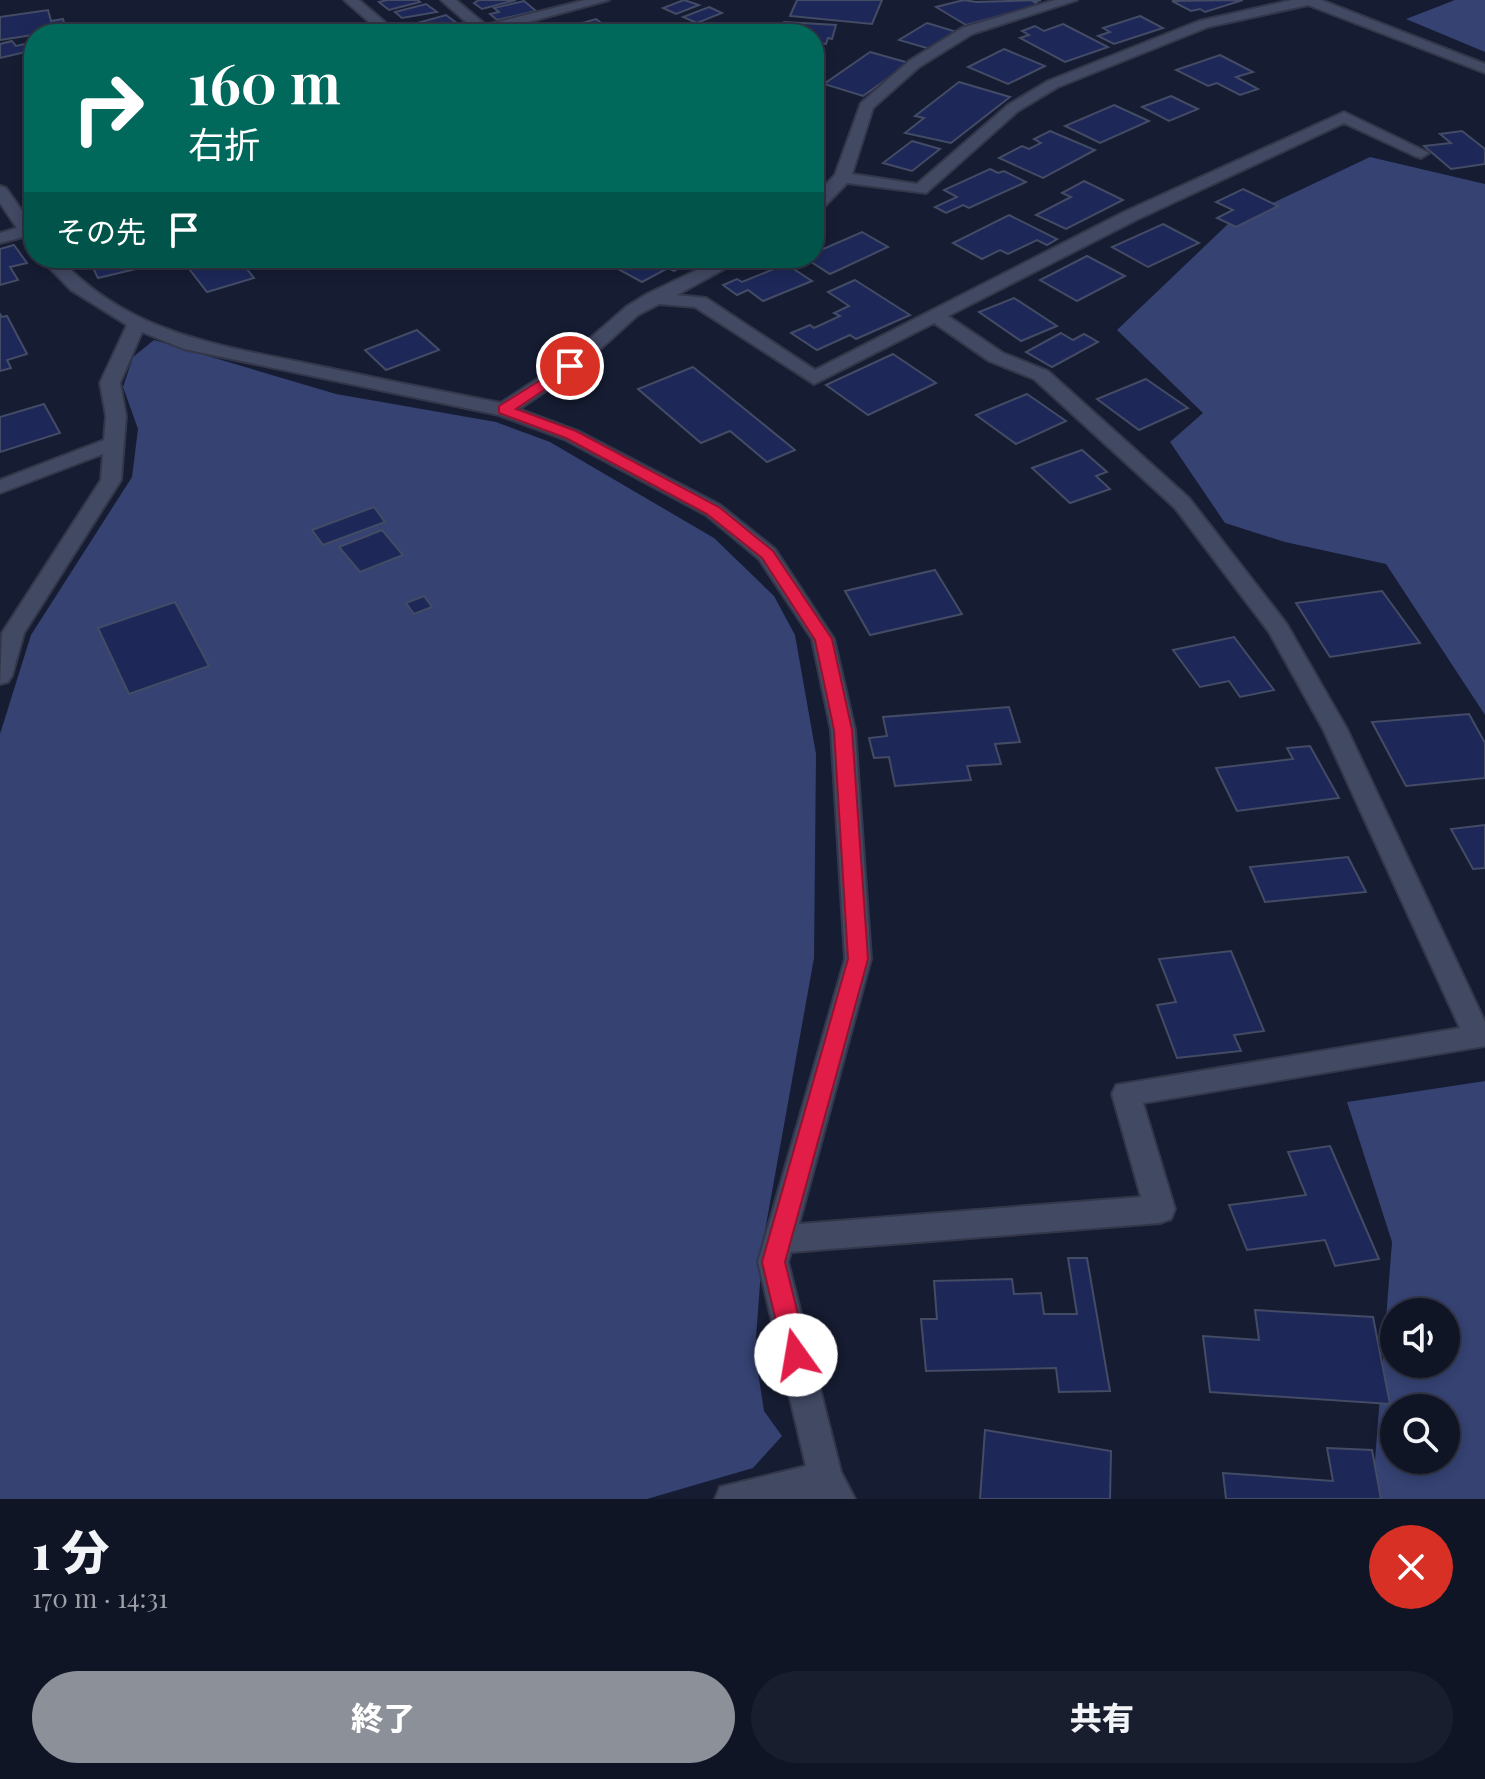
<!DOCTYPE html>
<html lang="ja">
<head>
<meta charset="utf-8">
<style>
	:root { --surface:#101526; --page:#191e2e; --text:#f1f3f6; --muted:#9c9fa7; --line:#303443; --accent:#8c9099 }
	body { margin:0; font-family:"Playfair Display","Noto Sans JP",serif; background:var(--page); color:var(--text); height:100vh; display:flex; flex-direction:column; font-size:30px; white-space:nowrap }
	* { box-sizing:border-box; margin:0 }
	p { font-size:26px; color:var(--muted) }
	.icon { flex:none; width:44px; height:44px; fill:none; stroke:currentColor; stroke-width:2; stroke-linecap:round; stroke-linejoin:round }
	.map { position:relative; height:1499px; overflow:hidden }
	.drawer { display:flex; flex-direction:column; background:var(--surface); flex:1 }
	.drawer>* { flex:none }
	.guide { position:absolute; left:24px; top:24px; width:800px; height:244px; border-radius:32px; box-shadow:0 4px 12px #0003,0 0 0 2px var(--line); background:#00695c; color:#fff; overflow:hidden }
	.buttons { position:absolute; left:1380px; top:1298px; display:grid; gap:16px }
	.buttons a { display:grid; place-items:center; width:80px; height:80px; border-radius:50%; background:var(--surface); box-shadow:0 4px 12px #0003,0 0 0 2px var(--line); font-size:40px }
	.pin { position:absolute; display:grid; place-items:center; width:68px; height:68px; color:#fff; margin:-34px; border:4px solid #fff; border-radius:50%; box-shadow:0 2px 8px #0007 }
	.me { position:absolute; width:88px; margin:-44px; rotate:347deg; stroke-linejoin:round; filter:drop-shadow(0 0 6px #0008) }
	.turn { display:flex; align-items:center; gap:28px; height:168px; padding:0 32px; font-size:36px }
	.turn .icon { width:104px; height:104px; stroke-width:2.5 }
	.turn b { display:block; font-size:56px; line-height:68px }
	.then { display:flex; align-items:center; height:76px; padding:0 32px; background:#0003; gap:16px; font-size:30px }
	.round { display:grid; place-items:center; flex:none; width:84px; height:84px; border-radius:42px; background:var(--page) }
	.head { display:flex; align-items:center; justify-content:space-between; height:136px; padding:0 32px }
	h1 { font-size:48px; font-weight:800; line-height:60px }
	.button { display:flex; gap:16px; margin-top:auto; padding:16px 32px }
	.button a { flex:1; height:92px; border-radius:48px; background:var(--accent); color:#fff; font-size:32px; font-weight:800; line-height:92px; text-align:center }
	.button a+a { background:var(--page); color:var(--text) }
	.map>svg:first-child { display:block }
</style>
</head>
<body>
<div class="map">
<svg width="1485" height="1499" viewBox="0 0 1485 1499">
	<rect width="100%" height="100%" fill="#161c32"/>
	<g fill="#354272" fill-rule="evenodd">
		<polygon points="1455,0 1485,0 1485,52 1406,19"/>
		<polygon points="1370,157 1485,184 1485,715 1386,564 1285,542 1225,523 1170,442 1203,413 1117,330 1228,224"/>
		<polygon points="154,340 336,394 496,422 550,442 714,538 774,596 795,635 816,754 814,958 763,1242 755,1352 764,1411 782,1436 753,1468 647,1499 0,1499 0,734 31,635 132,477 138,429 123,387 133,357"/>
		<path d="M 1485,1081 L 1485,1499 L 1372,1499 L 1392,1242 L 1347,1102 ZM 1394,1312 L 1446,1312 L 1446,1364 L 1394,1364 ZM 1394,1408 L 1446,1408 L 1446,1460 L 1394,1460 Z"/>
	</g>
	<g fill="#1d2859" stroke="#434b65" stroke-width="2">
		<polygon points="387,0 418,0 420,2 389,10 379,2"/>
		<polygon points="479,0 516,0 482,9 474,3"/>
		<polygon points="684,0 699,5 676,14 663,8"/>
		<polygon points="797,0 882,0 872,24 790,16"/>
		<polygon points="964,0 976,2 1041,0 1034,2 1040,5 966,25 936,7"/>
		<polygon points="1243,0 1205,12 1200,9 1191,11 1172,1"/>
		<polygon points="524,1 536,11 497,20 490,14 499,12 494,8"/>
		<polygon points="426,4 437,12 402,18 395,12"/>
		<polygon points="709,7 722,13 697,23 683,17"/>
		<polygon points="48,10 51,21 63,19 66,30 0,40 0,17"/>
		<polygon points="446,15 458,24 446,27 441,24 418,30 410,25"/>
		<polygon points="1140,16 1163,28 1114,44 1098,36 1110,32 1103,28"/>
		<polygon points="596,19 616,34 558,34 554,31"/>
		<polygon points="784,22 836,25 832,39 828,38 826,44 814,43 814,34 779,34"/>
		<polygon points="927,23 957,32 930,49 899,40"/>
		<polygon points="1063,24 1108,47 1065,62 1020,38 1029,35 1022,31 1035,26 1044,31"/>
		<polygon points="12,41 16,46 34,42 34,50 0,58 0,44"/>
		<polygon points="1004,49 1045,66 1008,84 968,67"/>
		<polygon points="870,52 909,63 863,96 824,84"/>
		<polygon points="1220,55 1253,72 1236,77 1258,89 1240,95 1217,83 1208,86 1176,70"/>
		<polygon points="959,82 1010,97 951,143 905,133 924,118 915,116"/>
		<polygon points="1171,96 1198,109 1169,121 1142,107"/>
		<polygon points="1114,105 1149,121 1100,143 1065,126"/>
		<polygon points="1050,131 1095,150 1043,178 999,158 1022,146 1029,149 1041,143 1034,139"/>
		<polygon points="1462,131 1485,149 1485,164 1451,169 1424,146 1451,143 1440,134"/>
		<polygon points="912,141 940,149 912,171 883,163"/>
		<polygon points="990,169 998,173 1004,171 1026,182 969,208 963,205 946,213 935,207 957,197 944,190"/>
		<polygon points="1084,181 1123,200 1066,229 1036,215 1071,197 1062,193"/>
		<polygon points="1243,189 1278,206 1236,227 1217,218 1233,210 1216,202"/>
		<polygon points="1009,215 1057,239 1047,245 1037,240 1008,254 1000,250 982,259 953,243"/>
		<polygon points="1163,224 1199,243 1148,267 1112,247"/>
		<polygon points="862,232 888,247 830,274 805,258 814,258 814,253"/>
		<polygon points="14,245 27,263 10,267 18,280 0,285 0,249"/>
		<polygon points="1087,256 1125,276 1077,301 1040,280"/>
		<polygon points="108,258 163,258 165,262 98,278 90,262"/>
		<polygon points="215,258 238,258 254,278 207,292 187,266"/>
		<polygon points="640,258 700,258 674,271 668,268 642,282 618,269"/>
		<polygon points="786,264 812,281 763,301 748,290 737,295 723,285 737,279 742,282"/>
		<polygon points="855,280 910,315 856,339 850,335 817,350 791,333 810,325 814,328 840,316 834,313 849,306 828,292"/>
		<polygon points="1014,298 1057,326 1021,341 979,312"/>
		<polygon points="0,314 2,317 7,316 27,354 7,360 11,368 0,371"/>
		<polygon points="417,330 439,350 386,370 365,350"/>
		<polygon points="1061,333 1073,340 1084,334 1098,342 1052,367 1026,352"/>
		<polygon points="893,354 936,383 868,415 826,385"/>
		<polygon points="693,367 795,450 767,462 730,431 701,443 638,389"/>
		<polygon points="1146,379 1188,408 1139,430 1097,399"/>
		<polygon points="1027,394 1066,421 1016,444 976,415"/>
		<polygon points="44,404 60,433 0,452 0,417"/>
		<polygon points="1082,450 1107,472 1096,476 1110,489 1070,503 1032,468"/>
		<polygon points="374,507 385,522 323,545 312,530"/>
		<polygon points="382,530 403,555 360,572 339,547"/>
		<polygon points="935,570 962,614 870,635 845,591"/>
		<polygon points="1382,591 1420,643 1330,657 1296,603"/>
		<polygon points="424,596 432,607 414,614 406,603"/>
		<polygon points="175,602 209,666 129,694 98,628"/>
		<polygon points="1234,637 1274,690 1240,697 1229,681 1200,687 1173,650"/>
		<polygon points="1009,707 1020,742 995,744 1001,764 967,766 971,780 895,786 889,757 874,758 869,738 887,736 883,717"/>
		<polygon points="1469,714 1485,743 1485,778 1406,786 1372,722"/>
		<polygon points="1310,746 1339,798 1237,811 1216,768 1293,759 1287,748"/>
		<polygon points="1485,825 1485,868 1473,869 1451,829"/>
		<polygon points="1348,857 1366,892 1265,902 1250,867"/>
		<polygon points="1231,951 1264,1031 1234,1035 1241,1051 1177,1058 1157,1005 1176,1002 1159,959"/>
		<polygon points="1330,1146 1379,1259 1335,1266 1325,1240 1247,1250 1229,1205 1306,1195 1288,1152"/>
		<polygon points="1068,1258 1087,1258 1110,1391 1059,1392 1056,1368 926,1371 921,1319 937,1319 934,1281 1012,1279 1014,1294 1041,1293 1044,1314 1077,1314"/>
		<polygon points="1255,1310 1373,1317 1390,1404 1210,1392 1203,1336 1259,1340"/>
		<polygon points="985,1430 1111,1451 1110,1499 980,1499"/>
		<polygon points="1327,1448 1372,1450 1381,1499 1226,1499 1223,1473 1333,1481"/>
	</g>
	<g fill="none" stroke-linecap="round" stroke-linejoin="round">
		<defs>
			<g id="minor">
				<polygon points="344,0 359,0 399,34 383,34"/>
				<polygon points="441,0 456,0 486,25 585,0 609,0 485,34 460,34 473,28"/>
				<polygon points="1055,0 1077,0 972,34 919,67 873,108 852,174 917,184 1008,105 1048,81 1199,21 1292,0 1321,0 1485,64 1485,73 1308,5 1208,27 1058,87 1018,111 926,193 847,183 820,211 814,212 814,197 835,175 861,103 909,61 962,28"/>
				<path d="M 1344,112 L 1429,153 L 1421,158 L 1415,156 L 1344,123 L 1136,220 L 948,316 L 1003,353 L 1048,371 L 1189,498 L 1286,623 L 1347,729 L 1485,1022 L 1485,1046 L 1143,1103 L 1175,1209 L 1171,1219 L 1160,1223 L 791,1252 L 788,1262 L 841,1472 L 855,1499 L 715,1499 L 720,1487 L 806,1466 L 758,1262 L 845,959 L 831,730 L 812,639 L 759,559 L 706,515 L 564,439 L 499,415 L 184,349 L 142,332 L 120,383 L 126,416 L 121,480 L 24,633 L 12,676 L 8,682 L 0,684 L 2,633 L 101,480 L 103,454 L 0,493 L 0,480 L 104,440 L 106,416 L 100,383 L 127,325 L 71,290 L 40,258 L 59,258 C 129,334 218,345 314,365 C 376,378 439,391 501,403 L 563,362 L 626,307 L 647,294 L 722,258 L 744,258 L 677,295 L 706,298 L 815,370 L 1124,212 ZM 659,304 L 695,307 L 814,384 L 934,323 L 989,361 L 1034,379 L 1175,508 L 1269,632 L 1323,729 L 1460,1028 L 1116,1085 L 1112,1094 L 1141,1197 L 799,1224 L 871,959 L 855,730 L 834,639 L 775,549 L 720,505 L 578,431 L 519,409 L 577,370 L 638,315 Z"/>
				<polygon points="0,186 6,188 34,228 34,245 28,244 23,237 0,243 0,233 17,228 0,203"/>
			</g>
		</defs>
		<use href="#minor" stroke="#333749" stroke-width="4"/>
		<use href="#minor" fill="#414963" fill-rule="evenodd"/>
	</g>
	<polygon fill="#e11d48" stroke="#92132f" stroke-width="2" points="570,362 575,363 575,369 516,409 576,431 719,507 773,551 832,639 852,730 868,959 785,1262 808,1355 804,1363 796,1367 787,1363 784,1355 762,1262 848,959 834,730 815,640 762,558 707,514 566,438 499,413 499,406"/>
</svg>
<div class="buttons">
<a><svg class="icon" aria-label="sound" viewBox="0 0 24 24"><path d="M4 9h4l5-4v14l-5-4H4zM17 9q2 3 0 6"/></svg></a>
<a><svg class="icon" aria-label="search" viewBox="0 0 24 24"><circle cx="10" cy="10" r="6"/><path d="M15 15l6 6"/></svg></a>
</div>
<div class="pin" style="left:570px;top:366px;background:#d93025"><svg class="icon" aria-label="arrive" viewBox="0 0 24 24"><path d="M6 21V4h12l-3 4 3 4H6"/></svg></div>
<svg class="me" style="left:796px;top:1355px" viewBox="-20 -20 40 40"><circle r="19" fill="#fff"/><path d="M0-13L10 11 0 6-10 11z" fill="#e11d48"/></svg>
<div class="guide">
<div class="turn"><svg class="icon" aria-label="right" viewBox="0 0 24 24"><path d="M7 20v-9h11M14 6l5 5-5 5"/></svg><div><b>160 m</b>右折</div></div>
<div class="then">その先<svg class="icon" aria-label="arrive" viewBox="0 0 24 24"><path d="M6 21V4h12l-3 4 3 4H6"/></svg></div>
</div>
</div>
<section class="drawer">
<div class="head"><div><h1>1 分</h1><p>170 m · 14:31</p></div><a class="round" style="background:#d93025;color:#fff"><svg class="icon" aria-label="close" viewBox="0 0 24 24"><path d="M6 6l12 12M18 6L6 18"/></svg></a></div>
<div class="button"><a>終了</a><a>共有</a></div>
</section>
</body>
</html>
